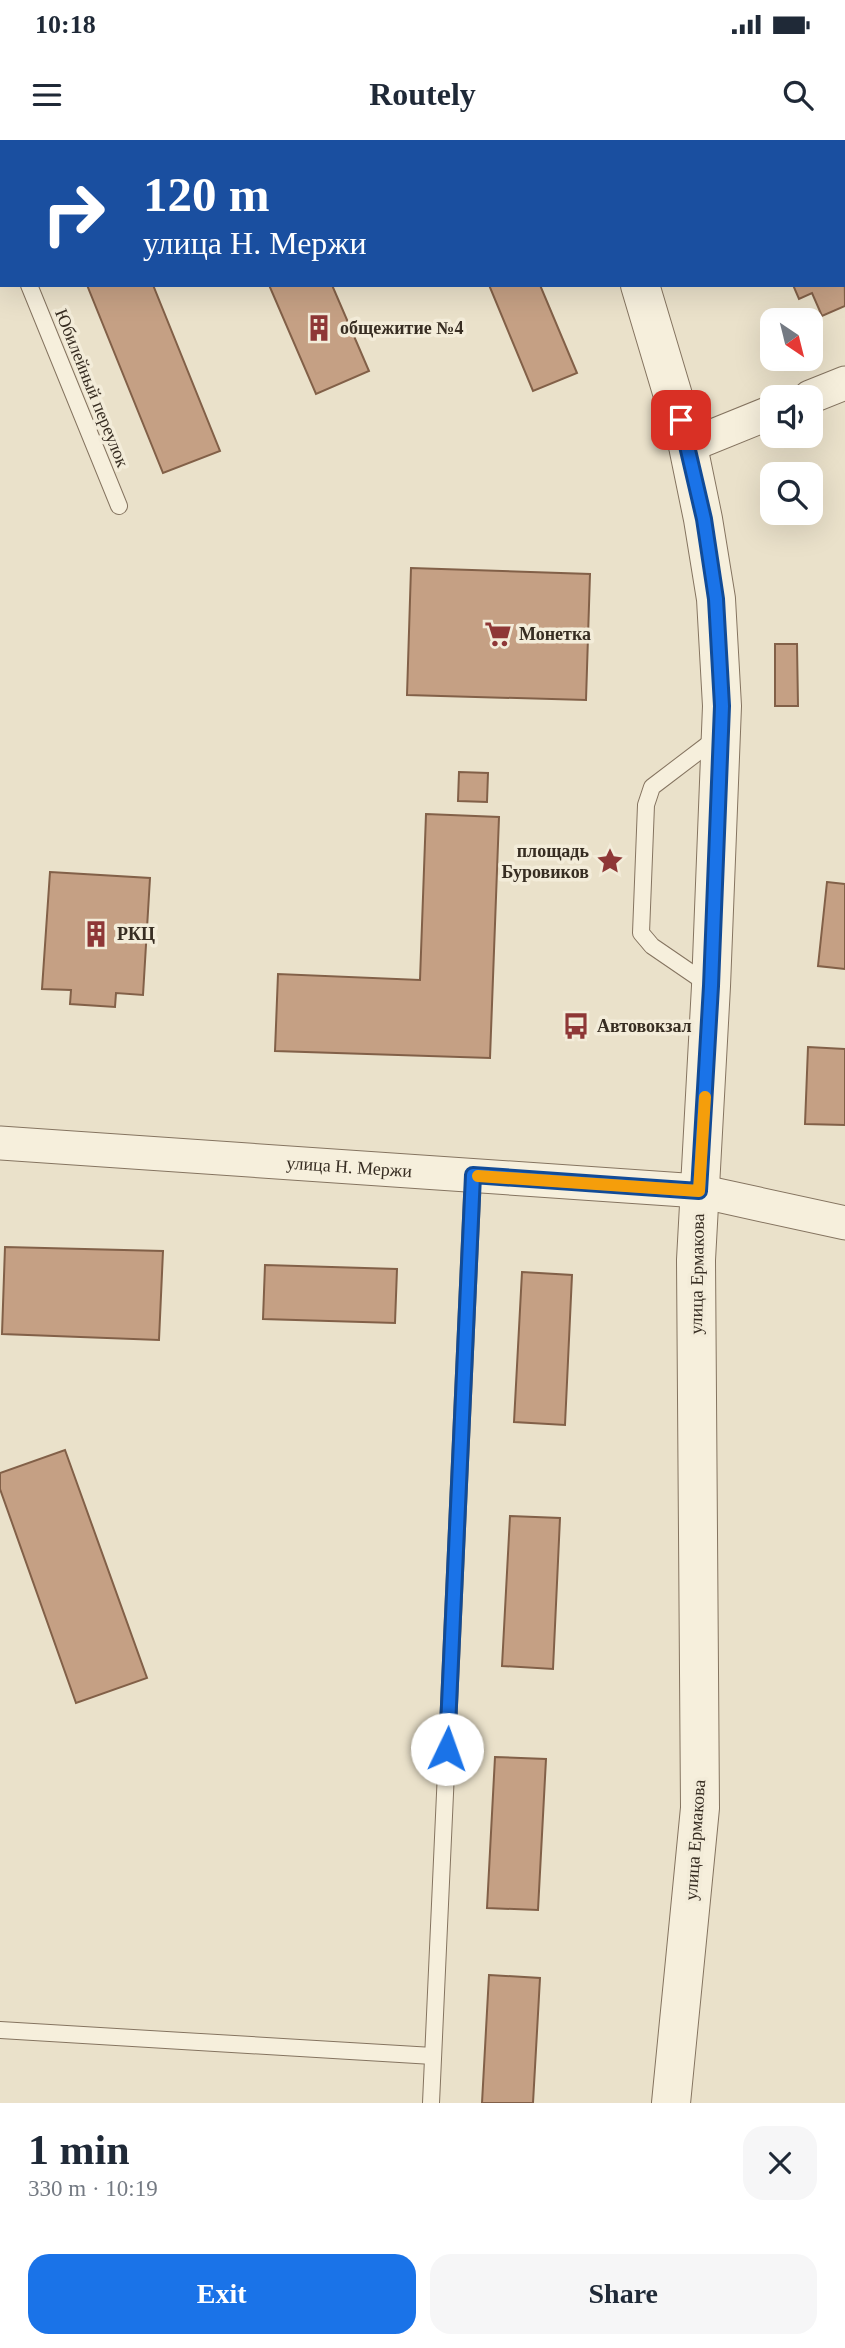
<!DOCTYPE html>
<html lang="en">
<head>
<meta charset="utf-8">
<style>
	:root { --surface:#fff; --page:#f6f6f7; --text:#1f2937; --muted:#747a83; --accent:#1a73e8 }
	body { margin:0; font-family:"Times New Roman",serif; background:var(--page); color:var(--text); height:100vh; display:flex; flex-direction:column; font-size:26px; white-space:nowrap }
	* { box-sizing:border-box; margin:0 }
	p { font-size:23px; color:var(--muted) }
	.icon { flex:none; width:38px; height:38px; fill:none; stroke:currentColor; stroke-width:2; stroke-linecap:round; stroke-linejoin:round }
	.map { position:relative; height:1963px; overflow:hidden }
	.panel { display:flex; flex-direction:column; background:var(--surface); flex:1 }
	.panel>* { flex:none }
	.guide { position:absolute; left:0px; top:0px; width:845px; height:147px; box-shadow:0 7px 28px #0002; background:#1a4fa0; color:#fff; overflow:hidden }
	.needle { width:46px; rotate:145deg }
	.buttons { position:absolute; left:760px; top:168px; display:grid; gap:14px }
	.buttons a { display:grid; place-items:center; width:63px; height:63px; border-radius:14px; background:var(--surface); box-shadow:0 7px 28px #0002; font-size:35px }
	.pin { position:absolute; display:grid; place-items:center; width:60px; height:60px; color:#fff; margin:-30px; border-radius:14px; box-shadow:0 4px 10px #0006 }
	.me { position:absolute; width:77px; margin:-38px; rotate:3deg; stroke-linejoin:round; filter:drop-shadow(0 0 5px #0008) }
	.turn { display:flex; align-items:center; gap:24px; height:147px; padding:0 28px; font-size:32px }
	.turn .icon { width:91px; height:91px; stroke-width:2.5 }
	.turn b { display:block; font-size:49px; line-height:60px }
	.round { display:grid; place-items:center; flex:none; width:74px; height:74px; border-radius:21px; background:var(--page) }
	.head { display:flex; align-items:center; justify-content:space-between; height:119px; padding:0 28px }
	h1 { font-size:42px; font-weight:700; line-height:52px }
	.cta { display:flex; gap:14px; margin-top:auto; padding:14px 28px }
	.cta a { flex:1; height:80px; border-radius:21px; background:var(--accent); color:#fff; font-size:28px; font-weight:700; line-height:80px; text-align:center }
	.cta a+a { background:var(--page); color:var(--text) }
	.status { display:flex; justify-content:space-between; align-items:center; height:49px; padding:0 35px; background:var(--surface); direction:ltr }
	.status svg { height:19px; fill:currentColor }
	header { display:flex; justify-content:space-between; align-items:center; height:91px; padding:0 28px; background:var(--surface); font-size:32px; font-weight:700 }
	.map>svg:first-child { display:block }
</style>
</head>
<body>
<div class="status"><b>10:18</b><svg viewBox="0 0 49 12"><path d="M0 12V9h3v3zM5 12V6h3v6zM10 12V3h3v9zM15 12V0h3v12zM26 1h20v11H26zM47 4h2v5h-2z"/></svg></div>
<header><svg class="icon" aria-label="menu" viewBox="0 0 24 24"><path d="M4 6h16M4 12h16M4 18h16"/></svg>Routely<svg class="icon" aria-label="search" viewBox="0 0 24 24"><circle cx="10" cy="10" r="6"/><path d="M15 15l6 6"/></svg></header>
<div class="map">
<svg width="845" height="1963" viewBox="0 0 845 1963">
	<rect width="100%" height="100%" fill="#eae1ca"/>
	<g fill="#c5a084" stroke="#826048" stroke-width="2">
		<polygon points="414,0 481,0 482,2 415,2"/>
		<polygon points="844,70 845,166 822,176 812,153 799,159 793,145 844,145"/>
		<polygon points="87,145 153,145 220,311 163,333"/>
		<polygon points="269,145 332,145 369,231 316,254"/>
		<polygon points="489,145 540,145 577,233 533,251"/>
		<polygon points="411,428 590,434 586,560 407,555"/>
		<polygon points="775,504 797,504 798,566 775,566"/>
		<polygon points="459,632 488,633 487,662 458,661"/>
		<polygon points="426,674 499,677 490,918 275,911 278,834 420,840"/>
		<polygon points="50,732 150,738 143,855 116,853 115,867 70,864 71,850 42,849"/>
		<polygon points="827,742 845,744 845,829 818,826"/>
		<polygon points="808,907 845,909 845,985 805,984"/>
		<polygon points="5,1107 163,1111 159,1200 2,1194"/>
		<polygon points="265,1125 397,1129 395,1183 263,1179"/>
		<polygon points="522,1132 572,1135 565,1285 514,1282"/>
		<polygon points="65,1310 147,1538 76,1563 0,1349 0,1333"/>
		<polygon points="510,1376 560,1378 553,1529 502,1526"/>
		<polygon points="495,1617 546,1619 538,1770 487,1768"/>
		<polygon points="489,1835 540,1838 533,1963 482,1963"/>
	</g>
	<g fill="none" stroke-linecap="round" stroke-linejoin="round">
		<defs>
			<g id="service">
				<polyline points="0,75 2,79"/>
				<polyline points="29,145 119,366"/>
				<polyline points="709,845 652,806 641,793 646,665 652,647 719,596"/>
				<polyline points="0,1890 433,1916"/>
				<polyline points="431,1963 473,1035"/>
			</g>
			<g id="minor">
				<polyline points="634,2 637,0"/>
				<polyline points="810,257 845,243"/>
				<polyline points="688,306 772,272"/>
				<path id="s1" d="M 0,1003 L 699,1051 L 845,1083"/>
			</g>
			<g id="tertiary">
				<polyline points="587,0 588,2"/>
				<polyline points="640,145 688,306 703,379 716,459 722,566 711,846 696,1120 700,1668 671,1963"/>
			</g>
		</defs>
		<use href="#service" stroke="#857460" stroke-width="18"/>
		<use href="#minor" stroke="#857460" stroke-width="35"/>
		<use href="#tertiary" stroke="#857460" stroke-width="40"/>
		<use href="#service" stroke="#f6efdc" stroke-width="16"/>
		<use href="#minor" stroke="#f6efdc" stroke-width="33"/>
		<use href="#tertiary" stroke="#f6efdc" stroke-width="38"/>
	</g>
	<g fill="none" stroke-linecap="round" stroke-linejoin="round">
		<defs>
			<polyline id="route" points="447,1609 473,1035 699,1051 711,846 722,566 716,459 704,379 681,280"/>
		</defs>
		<use href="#route" stroke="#114b97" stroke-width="18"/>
		<use href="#route" stroke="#1a73e8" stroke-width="12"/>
		<polyline stroke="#f59e0b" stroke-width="12" points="478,1036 699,1051 705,957"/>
	</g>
	<defs>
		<symbol id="building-bare" viewBox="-9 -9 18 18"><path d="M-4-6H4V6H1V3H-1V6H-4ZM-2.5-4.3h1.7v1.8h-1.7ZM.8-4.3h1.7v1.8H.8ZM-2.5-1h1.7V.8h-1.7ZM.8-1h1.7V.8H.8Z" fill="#8e3736" stroke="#f3ecd9" stroke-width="2.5" paint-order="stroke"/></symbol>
		<symbol id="supermarket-bare" viewBox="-9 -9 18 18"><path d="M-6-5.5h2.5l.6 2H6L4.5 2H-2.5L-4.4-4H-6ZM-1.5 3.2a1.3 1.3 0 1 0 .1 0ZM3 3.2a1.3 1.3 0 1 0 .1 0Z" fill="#8e3736" stroke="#f3ecd9" stroke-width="2.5" paint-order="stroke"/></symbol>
		<symbol id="sight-bare" viewBox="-9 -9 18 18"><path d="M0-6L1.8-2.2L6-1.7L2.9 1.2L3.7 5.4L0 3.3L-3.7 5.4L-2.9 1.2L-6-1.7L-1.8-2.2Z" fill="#8e3736" stroke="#f3ecd9" stroke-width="2.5" paint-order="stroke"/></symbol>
		<symbol id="bus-bare" viewBox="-9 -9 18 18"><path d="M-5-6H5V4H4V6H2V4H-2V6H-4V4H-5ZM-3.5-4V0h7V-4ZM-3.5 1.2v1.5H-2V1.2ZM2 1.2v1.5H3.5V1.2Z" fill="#8e3736" stroke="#f3ecd9" stroke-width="2.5" paint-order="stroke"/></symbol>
	</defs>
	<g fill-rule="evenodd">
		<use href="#building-bare" x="300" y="169" width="38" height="38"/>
		<use href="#supermarket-bare" x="479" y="475" width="38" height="38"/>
		<use href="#sight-bare" x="591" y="702" width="38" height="38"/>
		<use href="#building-bare" x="77" y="775" width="38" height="38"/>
		<use href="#bus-bare" x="557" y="867" width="38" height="38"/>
	</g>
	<g text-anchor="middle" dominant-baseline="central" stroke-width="7" stroke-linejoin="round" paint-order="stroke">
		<g font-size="18" font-weight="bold" fill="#372d22" stroke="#f3ecd9" text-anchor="start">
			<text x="340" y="188">общежитие №4</text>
			<text x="519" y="494">Монетка</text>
			<text x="589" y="711" text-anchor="end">площадь<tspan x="589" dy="21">Буровиков</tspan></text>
			<text x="117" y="794">РКЦ</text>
			<text x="597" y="886">Автовокзал</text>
		</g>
		<g font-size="18" fill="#372d22" stroke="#f3ecd9">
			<text transform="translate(92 248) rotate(68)">Юбилейный переулок</text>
			<text stroke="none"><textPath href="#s1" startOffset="350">улица Н. Мержи</textPath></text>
			<text transform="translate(697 1134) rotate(-89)">улица Ермакова</text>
			<text transform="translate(695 1700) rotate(-86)">улица Ермакова</text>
		</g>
	</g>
</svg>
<div class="buttons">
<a><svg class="needle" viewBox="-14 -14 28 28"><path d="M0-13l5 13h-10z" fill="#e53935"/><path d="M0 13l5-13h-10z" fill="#747a83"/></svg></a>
<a><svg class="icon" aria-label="sound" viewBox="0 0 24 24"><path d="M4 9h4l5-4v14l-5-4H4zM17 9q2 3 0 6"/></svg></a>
<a><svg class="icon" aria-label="search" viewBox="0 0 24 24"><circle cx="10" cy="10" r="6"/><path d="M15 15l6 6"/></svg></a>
</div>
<div class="pin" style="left:681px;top:280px;background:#d93025"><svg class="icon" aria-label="arrive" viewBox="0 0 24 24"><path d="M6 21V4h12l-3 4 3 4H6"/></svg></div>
<svg class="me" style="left:447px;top:1609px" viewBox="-20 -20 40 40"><circle r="19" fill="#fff"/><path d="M0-13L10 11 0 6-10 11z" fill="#1a73e8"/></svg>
<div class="guide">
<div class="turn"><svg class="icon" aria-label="right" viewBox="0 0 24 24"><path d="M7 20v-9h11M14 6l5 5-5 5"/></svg><div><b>120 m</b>улица Н. Мержи</div></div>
</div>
</div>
<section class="panel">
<div class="head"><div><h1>1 min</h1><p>330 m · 10:19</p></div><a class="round"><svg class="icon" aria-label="close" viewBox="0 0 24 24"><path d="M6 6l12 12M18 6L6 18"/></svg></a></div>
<div class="cta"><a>Exit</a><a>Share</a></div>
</section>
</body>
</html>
